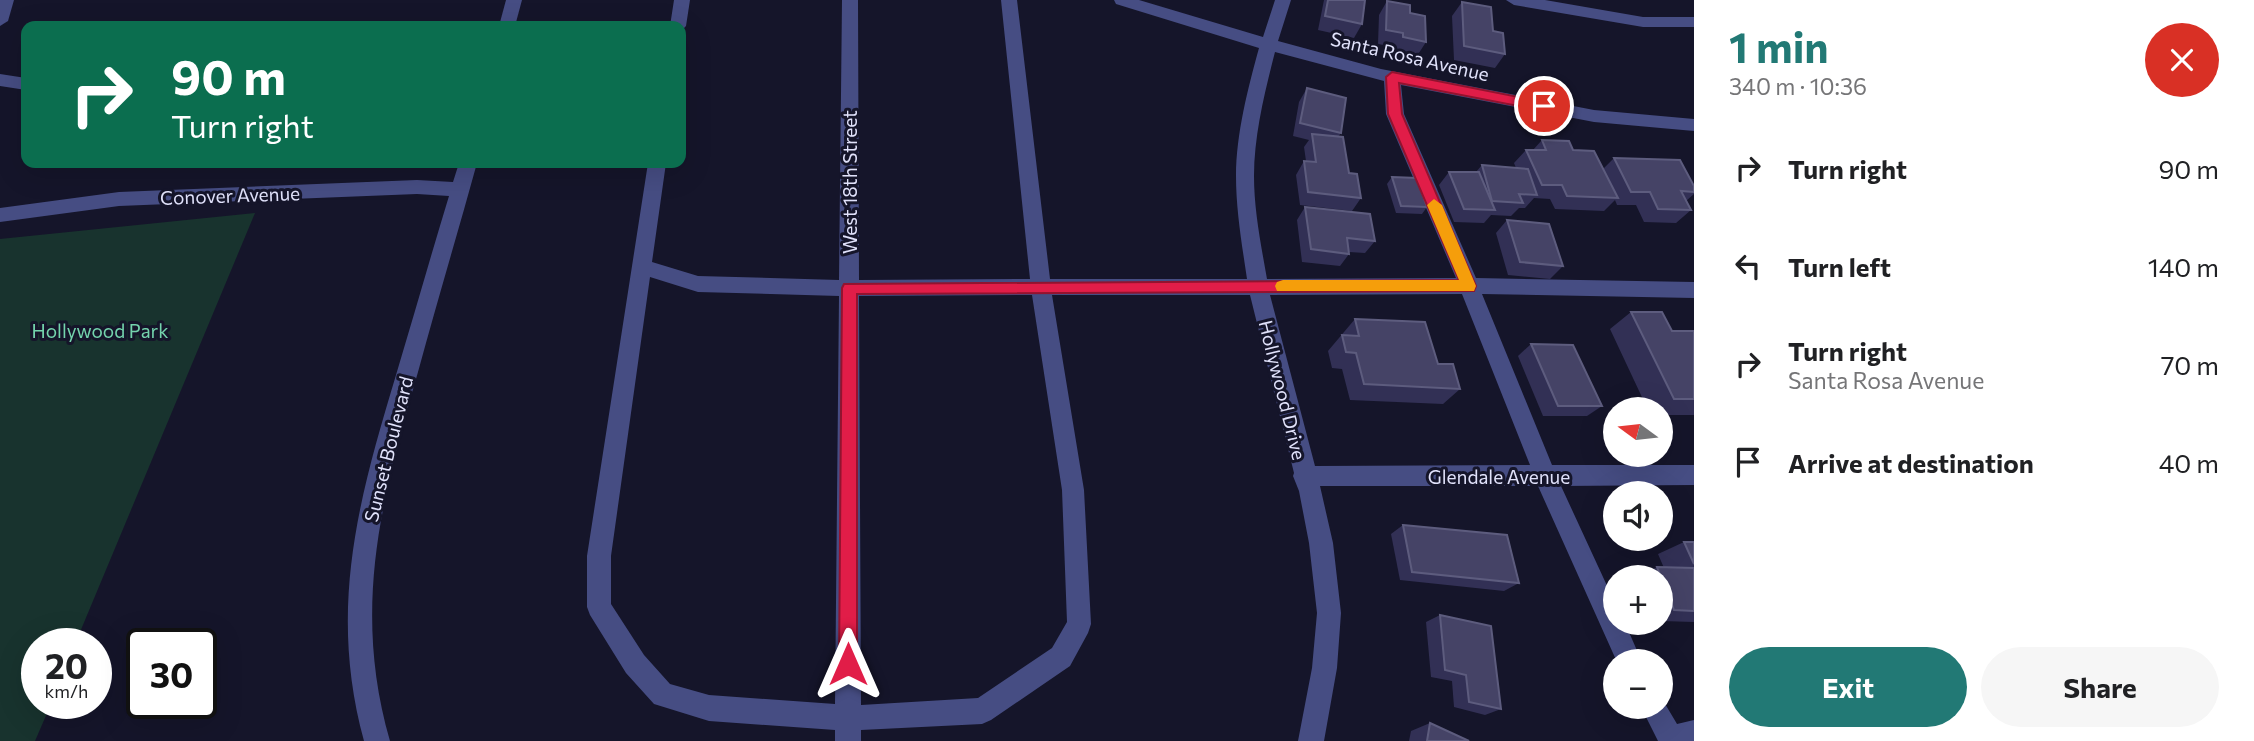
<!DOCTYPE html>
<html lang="en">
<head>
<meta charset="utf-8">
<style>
	:root { --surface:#fff; --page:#f6f6f6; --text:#202124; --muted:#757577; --accent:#227975 }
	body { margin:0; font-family:Commissioner,sans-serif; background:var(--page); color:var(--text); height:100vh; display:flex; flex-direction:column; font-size:26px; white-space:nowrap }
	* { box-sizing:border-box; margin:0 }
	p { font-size:23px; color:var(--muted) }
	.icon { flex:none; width:38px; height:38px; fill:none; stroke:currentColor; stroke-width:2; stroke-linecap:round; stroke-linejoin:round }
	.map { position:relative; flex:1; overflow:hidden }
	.panel { display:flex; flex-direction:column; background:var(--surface); width:560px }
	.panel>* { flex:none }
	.top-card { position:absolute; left:21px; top:21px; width:665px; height:147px; border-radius:14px; box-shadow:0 7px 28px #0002; background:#0b6e4f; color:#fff; overflow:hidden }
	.needle { width:46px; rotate:285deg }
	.fabs { position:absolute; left:1603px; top:397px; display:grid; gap:14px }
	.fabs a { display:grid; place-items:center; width:70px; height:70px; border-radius:50%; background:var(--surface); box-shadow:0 7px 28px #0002; font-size:35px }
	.speed { position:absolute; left:21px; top:628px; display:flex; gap:14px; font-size:35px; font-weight:700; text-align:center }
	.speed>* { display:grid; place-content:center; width:91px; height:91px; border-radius:50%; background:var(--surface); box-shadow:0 7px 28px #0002; line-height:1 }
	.speed small { font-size:18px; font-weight:400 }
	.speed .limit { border:4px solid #111; border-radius:10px; background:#fff; color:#111 }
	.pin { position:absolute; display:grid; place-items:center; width:60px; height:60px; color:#fff; margin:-30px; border:4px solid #fff; border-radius:50%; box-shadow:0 2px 7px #0007 }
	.me { position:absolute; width:77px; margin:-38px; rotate:0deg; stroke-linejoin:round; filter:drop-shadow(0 0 5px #0008) }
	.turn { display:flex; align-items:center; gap:24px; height:147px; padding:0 35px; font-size:32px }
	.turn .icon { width:91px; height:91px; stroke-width:2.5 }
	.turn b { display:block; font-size:49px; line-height:60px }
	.round { display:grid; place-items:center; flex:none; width:74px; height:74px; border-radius:37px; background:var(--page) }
	.summary { display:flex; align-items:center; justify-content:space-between; height:119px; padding:0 35px }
	h1 { font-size:42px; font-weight:700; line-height:52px; color:var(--accent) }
	.primary-button { display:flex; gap:14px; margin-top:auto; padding:14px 35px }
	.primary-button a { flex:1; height:80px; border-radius:42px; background:var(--accent); color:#fff; font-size:28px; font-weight:700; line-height:80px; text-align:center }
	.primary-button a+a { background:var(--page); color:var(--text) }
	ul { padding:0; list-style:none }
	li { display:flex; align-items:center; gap:21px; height:98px; padding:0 35px }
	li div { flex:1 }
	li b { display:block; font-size:26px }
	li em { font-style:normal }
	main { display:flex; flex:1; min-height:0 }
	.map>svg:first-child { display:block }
</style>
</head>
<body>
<main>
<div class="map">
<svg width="1694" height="741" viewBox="0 0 1694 741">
	<rect width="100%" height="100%" fill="#15152a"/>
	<polygon fill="#18332e" points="255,213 75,644 37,644 37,704 51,704 35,741 0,741 0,239"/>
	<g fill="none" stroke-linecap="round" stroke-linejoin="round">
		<g fill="#464d83" fill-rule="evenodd">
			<polygon points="0,0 14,0 8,21 0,26"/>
			<polygon points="506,0 522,0 515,26 499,26"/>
			<polygon points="674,0 690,0 686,26 681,31 681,26 670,26"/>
			<path d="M 842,0 L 858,0 L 859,280 L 1030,279 L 1001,0 L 1017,0 L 1050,279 L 1247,279 C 1242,245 1236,210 1236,176 C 1236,134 1248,88 1259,48 L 1116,4 L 1114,0 L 1139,0 L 1263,37 L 1275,0 L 1291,0 L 1278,41 L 1381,69 L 1594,110 L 1694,119 L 1694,131 L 1594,122 L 1401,85 L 1404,114 L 1476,278 L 1694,282 L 1694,298 L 1482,294 L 1552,465 L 1694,465 L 1694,485 L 1561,486 L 1615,603 L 1615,623 L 1625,623 L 1642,662 L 1617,662 L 1538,486 L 1320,486 L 1333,543 L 1341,613 L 1337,668 L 1324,741 L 1298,741 L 1312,668 L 1317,613 L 1309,543 L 1299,491 L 1293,476 L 1294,473 L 1250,295 L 1052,295 L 1084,490 L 1091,624 L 1088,633 L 1070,666 L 991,720 L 982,724 L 861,730 L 861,741 L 835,741 L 835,730 L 709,721 L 654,704 L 626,673 L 590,615 L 587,607 L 587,556 L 648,163 L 666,163 L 652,262 L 698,276 L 839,280 ZM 1275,52 L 1384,81 L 1386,114 L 1456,278 L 1267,279 C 1261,245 1254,210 1254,176 C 1254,135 1265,91 1275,52 ZM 650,277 L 698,292 L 839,296 L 835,704 L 709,695 L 670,684 L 644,655 L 611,604 L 611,556 ZM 1462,294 L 1530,465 L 1315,466 L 1270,295 ZM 1032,295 L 1062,490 L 1067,622 L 1052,648 L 978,698 L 861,705 L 859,296 Z"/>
			<polygon points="1506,0 1545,0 1643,17 1694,17 1694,27 1643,27 1514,5"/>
			<polygon points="0,74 26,78 26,90 0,86"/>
			<path d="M 459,163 L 477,163 C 458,232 437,302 418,372 C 381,500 352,609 390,741 L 364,741 C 328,609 358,501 396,375 C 414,315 431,255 449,196 L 417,194 L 119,206 L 0,222 L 0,208 L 119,192 L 417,180 L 453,182 Z"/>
			<polygon points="1661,697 1677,724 1694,720 1694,741 1658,741 1641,707 1661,707"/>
		</g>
	</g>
	<g fill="#323055">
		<polygon points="1324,0 1365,0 1362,24 1354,38 1318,30"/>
		<polygon points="1387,1 1410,13 1426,42 1417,56 1394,51 1395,47 1378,44 1379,15"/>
		<polygon points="1462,2 1493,31 1505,54 1495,68 1454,60 1452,16"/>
		<polygon points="1307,88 1341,133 1338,137 1349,173 1361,198 1352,211 1300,205 1296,175 1304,161 1306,161 1304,147 1309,140 1293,136 1299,102"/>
		<polygon points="1542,140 1573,150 1603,169 1614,158 1694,186 1694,194 1686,201 1691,210 1676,223 1644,222 1636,205 1617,205 1615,200 1604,211 1555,209 1550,199 1534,198 1525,208 1519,208 1511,216 1491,215 1484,223 1454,222 1439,185 1449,172 1476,172 1482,165 1516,168 1514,163 1526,150 1533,150"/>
		<polygon points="1392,177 1427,207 1422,214 1396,213 1387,184"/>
		<polygon points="1305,207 1375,241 1365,253 1349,252 1349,254 1340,266 1302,262 1297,220"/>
		<polygon points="1507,220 1563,266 1550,279 1508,275 1496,233"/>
		<polygon points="1631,312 1672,331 1694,331 1694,415 1661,415 1661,410 1648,410 1610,329"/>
		<polygon points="1355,319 1438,364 1460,389 1443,404 1350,400 1342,369 1332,368 1328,351"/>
		<polygon points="1531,344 1602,406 1587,416 1543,416 1518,356"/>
		<polygon points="1403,525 1519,583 1504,591 1400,580 1391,534"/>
		<polygon points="1684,542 1694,542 1694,622 1661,621 1661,578 1635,578 1657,567 1664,568 1658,554"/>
		<polygon points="1440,615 1501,709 1485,715 1454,707 1452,681 1431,677 1426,622"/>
		<polygon points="1430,723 1469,741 1409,741 1411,731"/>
	</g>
	<g fill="#454366" stroke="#5d5c7e" stroke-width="2">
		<polygon points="1328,0 1365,0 1362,24 1325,16"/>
		<polygon points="1387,1 1410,5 1410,13 1425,16 1426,42 1403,37 1403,33 1386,30"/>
		<polygon points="1462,2 1491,7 1493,31 1503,33 1505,54 1464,46"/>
		<polygon points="1307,88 1346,98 1341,133 1300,123"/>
		<polygon points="1312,134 1343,137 1349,173 1357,174 1361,198 1308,192 1304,161 1316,162"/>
		<polygon points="1542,140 1569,141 1573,150 1594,151 1618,198 1567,196 1562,185 1542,185 1526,150 1546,150"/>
		<polygon points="1614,158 1680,160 1694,186 1694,192 1681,191 1691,210 1658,209 1650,192 1631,192"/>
		<polygon points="1482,165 1528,169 1537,195 1519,194 1523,203 1492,201"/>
		<polygon points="1449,172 1479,172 1495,210 1464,209"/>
		<polygon points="1392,177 1417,178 1427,207 1401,206"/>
		<polygon points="1305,207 1370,214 1375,241 1347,238 1349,254 1311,249"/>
		<polygon points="1507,220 1549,224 1563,266 1520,262"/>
		<polygon points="1631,312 1662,312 1672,331 1694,331 1694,399 1674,399"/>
		<polygon points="1355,319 1425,322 1438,364 1453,364 1460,389 1364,384 1356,353 1346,352 1342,335 1359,336"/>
		<polygon points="1531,344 1573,345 1602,406 1558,406"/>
		<polygon points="1403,525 1507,535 1519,583 1412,572"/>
		<polygon points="1684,542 1694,542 1694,564"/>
		<polygon points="1657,567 1694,568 1694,611 1674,610"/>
		<polygon points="1440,615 1491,626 1501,709 1469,702 1466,675 1445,670"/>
		<polygon points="1430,723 1469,741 1427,741"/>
	</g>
	<polygon fill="#e11d48" stroke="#92132f" stroke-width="2" points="1392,72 1544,102 1551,106 1544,111 1399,83 1402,114 1476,286 1474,291 857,294 857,664 855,671 848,674 841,671 839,664 842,288 844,284 1459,280 1388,114 1386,77"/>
	<polygon fill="#f59e0b" points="1434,199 1442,205 1476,286 1474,291 1277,291 1275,286 1277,282 1283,280 1459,280 1427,205"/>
	<g text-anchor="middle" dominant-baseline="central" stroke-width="6" stroke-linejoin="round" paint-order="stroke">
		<g font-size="19" fill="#e1e2fb" stroke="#15152a">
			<text transform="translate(1410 56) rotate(13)">Santa Rosa Avenue</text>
			<text transform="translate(849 182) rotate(-90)">West 18th Street</text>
			<text transform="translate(230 195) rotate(-2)">Conover Avenue</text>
			<text transform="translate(1283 390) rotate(76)">Hollywood Drive</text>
			<text transform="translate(388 449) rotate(-76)">Sunset Boulevard</text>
			<text x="1499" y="476">Glendale Avenue</text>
		</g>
		<g font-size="19" fill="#74d4ad" stroke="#15152a">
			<text x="100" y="330">Hollywood Park</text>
		</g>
	</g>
</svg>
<div class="fabs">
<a><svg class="needle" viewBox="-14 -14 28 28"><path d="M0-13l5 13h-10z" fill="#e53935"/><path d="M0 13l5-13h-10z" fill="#757577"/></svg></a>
<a><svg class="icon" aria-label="sound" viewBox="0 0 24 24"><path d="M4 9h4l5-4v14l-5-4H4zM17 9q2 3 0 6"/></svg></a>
<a>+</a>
<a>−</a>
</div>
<div class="speed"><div>20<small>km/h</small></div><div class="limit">30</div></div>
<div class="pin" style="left:1544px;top:106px;background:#d93025"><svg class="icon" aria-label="arrive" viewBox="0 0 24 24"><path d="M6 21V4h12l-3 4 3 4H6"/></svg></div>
<svg class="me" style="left:848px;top:664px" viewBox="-20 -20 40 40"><path d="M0-17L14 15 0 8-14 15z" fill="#e11d48" stroke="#fff" stroke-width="4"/></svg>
<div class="top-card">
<div class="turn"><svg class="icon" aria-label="right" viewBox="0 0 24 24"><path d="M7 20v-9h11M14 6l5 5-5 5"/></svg><div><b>90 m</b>Turn right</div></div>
</div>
</div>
<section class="panel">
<div class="summary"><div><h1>1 min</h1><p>340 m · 10:36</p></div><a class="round" style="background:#d93025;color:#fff"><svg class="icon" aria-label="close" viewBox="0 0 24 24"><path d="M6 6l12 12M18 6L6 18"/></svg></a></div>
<ul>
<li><svg class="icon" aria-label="right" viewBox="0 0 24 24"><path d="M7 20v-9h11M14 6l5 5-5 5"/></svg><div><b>Turn right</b></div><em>90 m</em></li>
<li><svg class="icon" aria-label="left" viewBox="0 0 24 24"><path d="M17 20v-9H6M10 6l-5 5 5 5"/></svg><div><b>Turn left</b></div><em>140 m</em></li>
<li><svg class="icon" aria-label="right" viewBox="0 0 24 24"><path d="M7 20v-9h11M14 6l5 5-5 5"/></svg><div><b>Turn right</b><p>Santa Rosa Avenue</p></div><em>70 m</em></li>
<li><svg class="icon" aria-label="arrive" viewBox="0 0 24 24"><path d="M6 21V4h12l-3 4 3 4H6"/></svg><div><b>Arrive at destination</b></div><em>40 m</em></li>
</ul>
<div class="primary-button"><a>Exit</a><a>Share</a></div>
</section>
</main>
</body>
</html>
